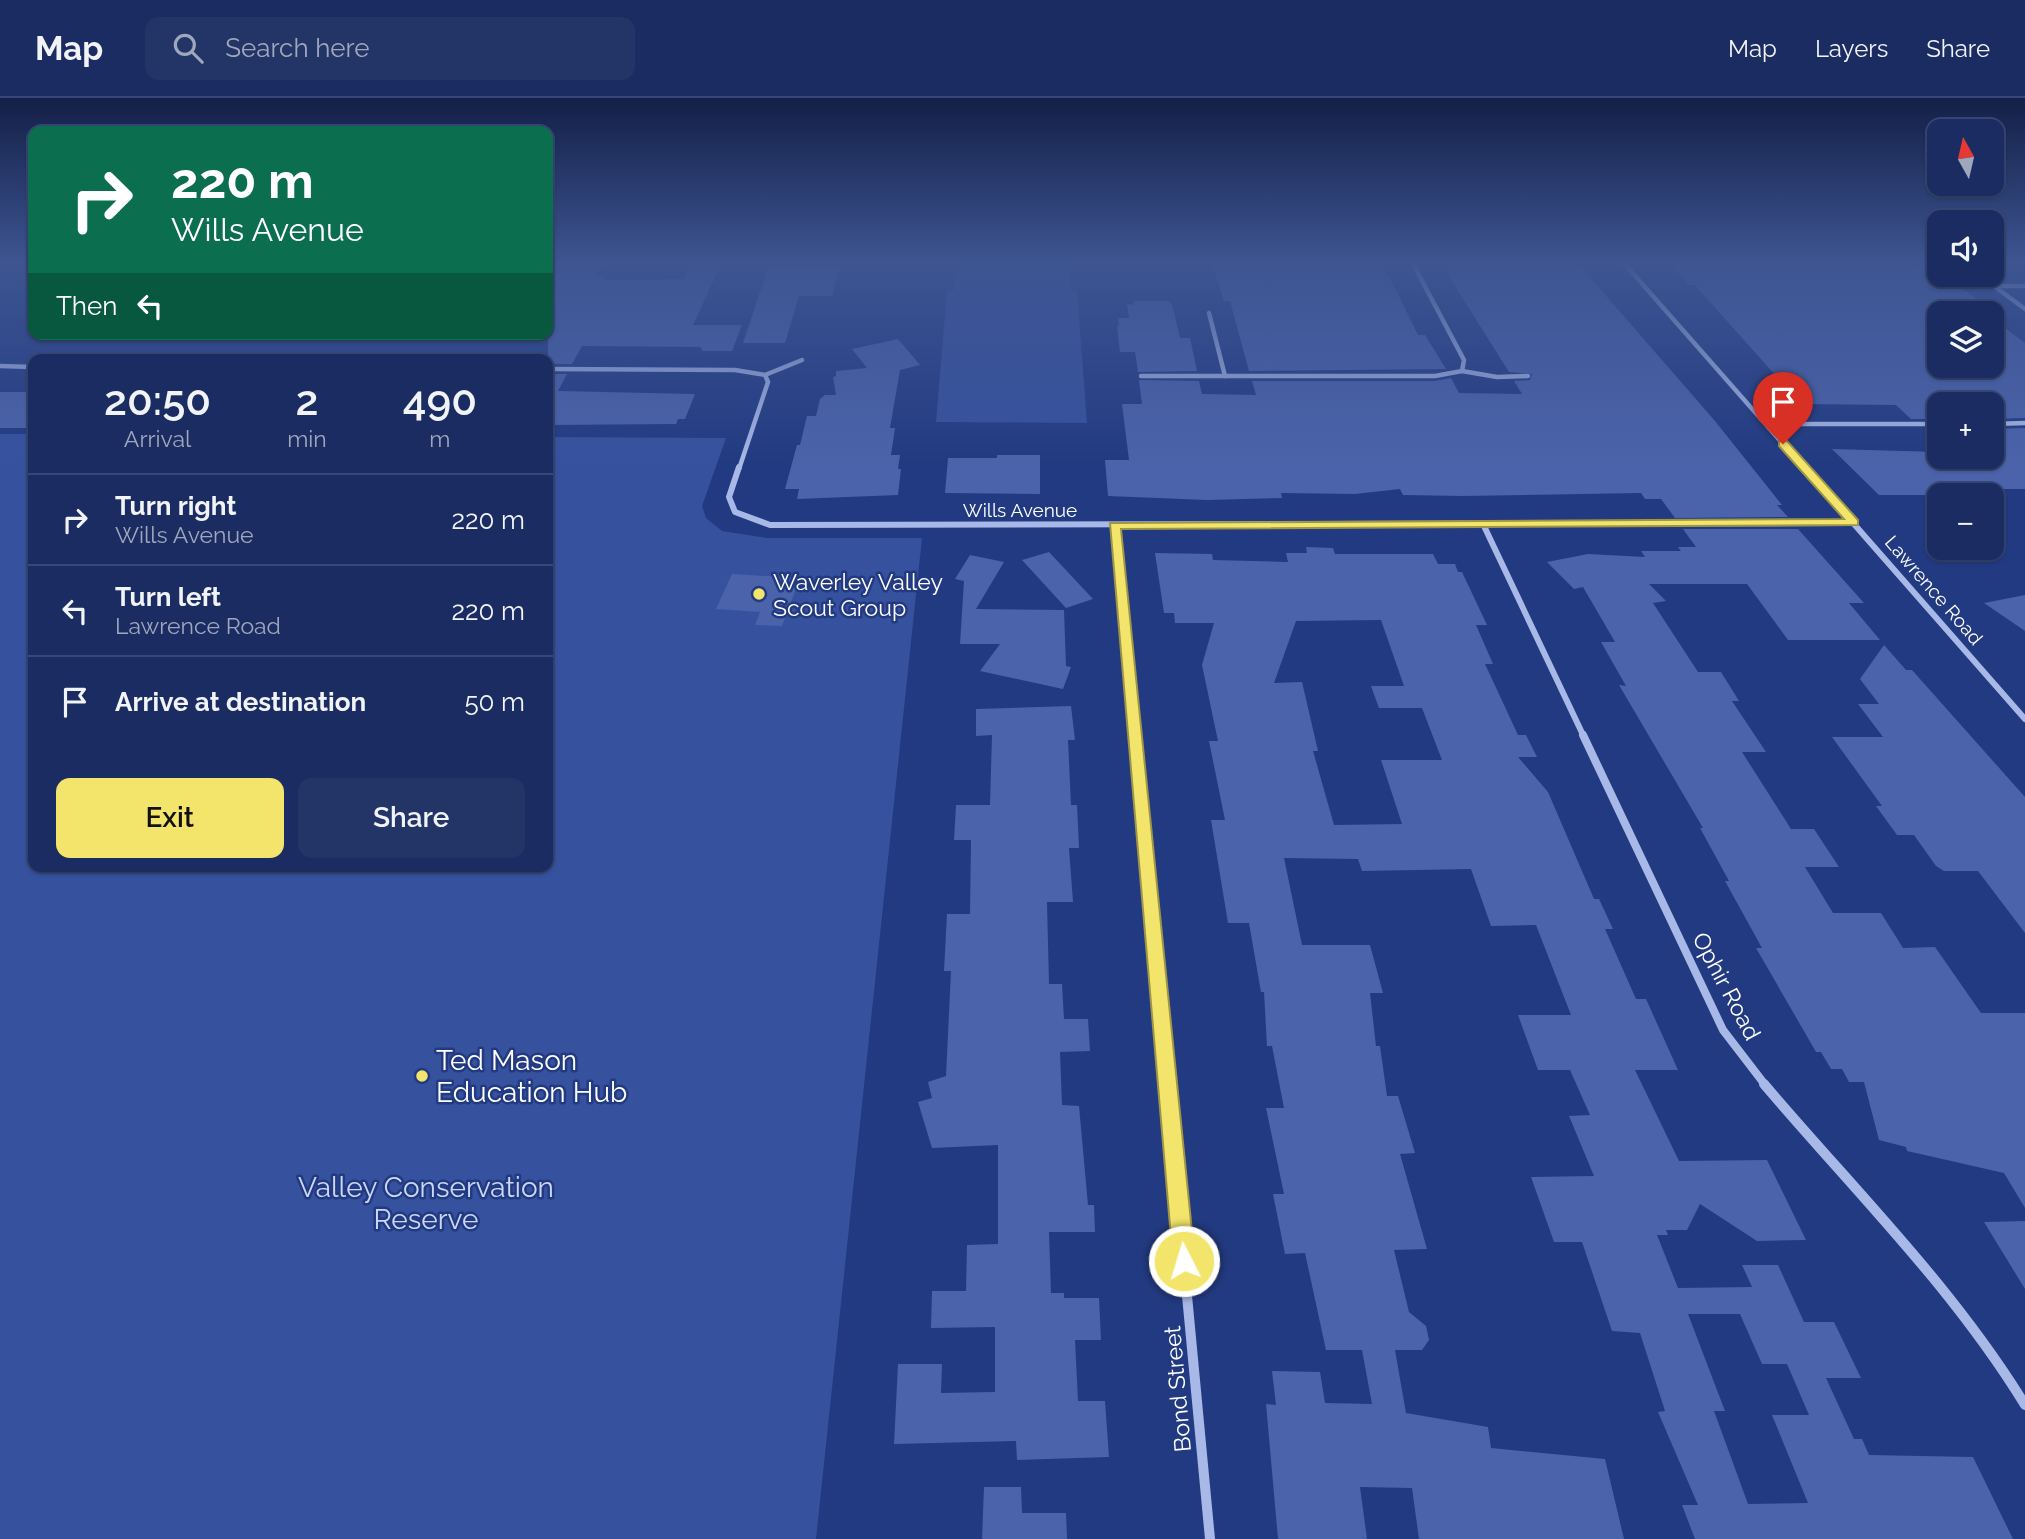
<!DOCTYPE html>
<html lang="en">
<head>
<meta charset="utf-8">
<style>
	:root { --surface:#1a2c61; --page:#233467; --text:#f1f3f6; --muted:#9fa7bd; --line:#384876; --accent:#f3e56b }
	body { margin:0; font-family:Raleway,sans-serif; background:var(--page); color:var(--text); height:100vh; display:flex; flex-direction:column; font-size:26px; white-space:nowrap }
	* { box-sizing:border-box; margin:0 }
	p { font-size:23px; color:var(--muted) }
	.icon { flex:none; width:38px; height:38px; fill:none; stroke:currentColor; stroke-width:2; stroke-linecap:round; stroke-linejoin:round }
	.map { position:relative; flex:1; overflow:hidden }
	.sheet { position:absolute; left:28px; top:256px; width:525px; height:518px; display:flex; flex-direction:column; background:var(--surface); border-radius:14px; box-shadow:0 2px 5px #0004,0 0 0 2px var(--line) }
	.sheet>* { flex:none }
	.top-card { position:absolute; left:28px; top:28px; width:525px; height:214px; border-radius:14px; box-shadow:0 2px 5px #0004,0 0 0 2px var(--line); background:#0b6e4f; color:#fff; overflow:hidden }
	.needle { width:46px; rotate:352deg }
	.fabs { position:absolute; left:1927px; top:21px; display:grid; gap:14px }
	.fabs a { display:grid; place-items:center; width:77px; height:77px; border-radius:14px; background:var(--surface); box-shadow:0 2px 5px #0004,0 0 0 2px var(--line); font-size:35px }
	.pin { position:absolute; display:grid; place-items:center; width:60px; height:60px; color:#fff; margin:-72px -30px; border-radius:50% 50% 50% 0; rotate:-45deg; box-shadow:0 0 7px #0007 }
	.pin .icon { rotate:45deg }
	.me { position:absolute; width:77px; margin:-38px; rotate:355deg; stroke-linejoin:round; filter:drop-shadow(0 0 5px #0008) }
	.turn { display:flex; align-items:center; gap:24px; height:147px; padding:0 28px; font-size:32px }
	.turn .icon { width:91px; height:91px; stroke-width:2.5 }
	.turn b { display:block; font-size:49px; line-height:60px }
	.then { display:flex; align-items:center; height:66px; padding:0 28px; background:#0003; gap:14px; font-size:26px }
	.eta { display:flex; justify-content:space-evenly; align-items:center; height:119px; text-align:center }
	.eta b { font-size:42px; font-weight:600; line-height:49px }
	.primary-button { display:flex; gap:14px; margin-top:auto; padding:14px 28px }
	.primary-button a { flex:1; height:80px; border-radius:14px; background:var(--accent); color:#111; font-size:28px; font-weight:600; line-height:80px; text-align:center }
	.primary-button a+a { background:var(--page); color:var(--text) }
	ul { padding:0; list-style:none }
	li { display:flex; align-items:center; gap:21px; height:91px; padding:0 28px; border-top:2px solid var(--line) }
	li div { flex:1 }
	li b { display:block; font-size:26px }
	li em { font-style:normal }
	header { display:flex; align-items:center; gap:42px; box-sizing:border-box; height:98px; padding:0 35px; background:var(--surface); border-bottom:2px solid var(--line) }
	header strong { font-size:33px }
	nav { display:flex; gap:38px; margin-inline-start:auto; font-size:24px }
	.search { width:490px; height:63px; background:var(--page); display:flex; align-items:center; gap:18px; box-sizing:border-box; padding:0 24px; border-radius:14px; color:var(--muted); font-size:26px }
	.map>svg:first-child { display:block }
</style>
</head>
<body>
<header>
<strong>Map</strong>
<div class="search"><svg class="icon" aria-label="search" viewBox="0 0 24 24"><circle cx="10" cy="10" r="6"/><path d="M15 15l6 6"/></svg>Search here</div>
<nav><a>Map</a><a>Layers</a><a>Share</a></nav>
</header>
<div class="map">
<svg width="2025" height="1441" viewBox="0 0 2025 1441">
	<rect width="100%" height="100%" fill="#223a81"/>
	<g fill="#36529f">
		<polygon points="957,164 1069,164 1071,192 1077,193 1087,325 936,324 947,193 954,192"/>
		<polygon points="0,336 33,336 33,768 548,768 548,339 726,340 702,408 706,420 722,433 767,440 922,440 816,1441 0,1441"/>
	</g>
	<g fill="#4b63aa" fill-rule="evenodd">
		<polygon points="548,164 605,164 596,178 605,178 604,182 684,181 689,164 722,164 693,227 742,227 732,253 703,253 700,249 582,248 572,266 548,266"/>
		<polygon points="1212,164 1376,164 1391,182 1418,237 1425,237 1446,271 1249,273 1230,203 1224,203"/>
		<polygon points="1452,164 1568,164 1582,170 1715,323 1782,407 1777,407 1788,419 1675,420 1661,401 1645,401 1641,395 1462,398 1403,397 1400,391 1355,396 1281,395 1282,400 1207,402 1108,398 1105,362 1129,362 1122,306 1142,306 1139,282 1199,283 1202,296 1256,297 1252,283 1435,283 1451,280 1459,295 1522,296 1514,283 1530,282 1532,276 1509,274 1450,180 1444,167 1454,166"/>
		<path d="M 1668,164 L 1912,164 L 1918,169 L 1934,169 L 1939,177 L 1944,177 L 2002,220 L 1992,220 L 2025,245 L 2025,320 L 1992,321 L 1992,306 L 1939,306 L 1939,321 L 1911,321 L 1896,307 L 1801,306 L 1695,187 L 1689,187 ZM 1939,215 L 1992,215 L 1992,268 L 1939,268 Z"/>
		<polygon points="768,170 839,170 832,198 799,198 785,245 743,245"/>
		<polygon points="1133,203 1168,203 1172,206 1180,240 1190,240 1197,273 1138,274 1135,254 1120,254 1117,228 1119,229 1118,220 1129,220 1127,206 1134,207"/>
		<polygon points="898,241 920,267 900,272 890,330 895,330 891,357 900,357 898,371 901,371 898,397 797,401 799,391 785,391 797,347 800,347 807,318 816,318 820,301 825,297 836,297 833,279 836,278 836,273 867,270 852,251"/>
		<polygon points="548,276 567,276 558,293 695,296 685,321 678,321 676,326 548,327"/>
		<rect x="0" y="294" width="33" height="36"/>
		<polygon points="2025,330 2025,391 1956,391 1962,397 1879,397 1832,351 1939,354 1939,359 1992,359 1992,331"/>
		<polygon points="997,357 1040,357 1040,396 945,395 948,360 997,360"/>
		<polygon points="1683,431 1798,431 1864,505 1849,505 1880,542 1788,542 1747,486 1649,486 1666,503 1653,505 1698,574 1721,574 1739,603 1732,603 1766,654 1742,654 1791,731 1814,731 1839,769 1805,769 1833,815 1881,815 1903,850 1935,849 1981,915 2025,915 2025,1110 2004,1075 1907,1053 1906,1049 1879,1042 1864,984 1849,984 1842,971 1831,971 1821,954 1816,954 1756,850 1762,850 1725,783 1729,783 1700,730 1703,730 1619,587 1626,588 1601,544 1615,544 1583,489 1574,491 1547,464 1588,456 1645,459 1641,453 1681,453 1678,449 1696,449"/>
		<path d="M 1306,449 L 1333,450 L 1335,456 L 1433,456 L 1438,466 L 1455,466 L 1458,474 L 1462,474 L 1487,527 L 1476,527 L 1493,566 L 1485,566 L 1518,637 L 1526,637 L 1537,659 L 1518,659 L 1548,694 L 1594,801 L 1599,801 L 1613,831 L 1605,831 L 1636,901 L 1646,901 L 1678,972 L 1635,972 L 1679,1063 L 1767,1062 L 1806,1142 L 1757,1143 L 1700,1106 L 1687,1132 L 1666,1132 L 1668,1137 L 1657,1137 L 1678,1190 L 1752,1189 L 1742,1167 L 1778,1167 L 1804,1224 L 1834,1224 L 1861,1280 L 1826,1280 L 1854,1341 L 1862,1341 L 1869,1357 L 1973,1359 L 2013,1441 L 1695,1441 L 1682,1407 L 1698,1407 L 1658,1314 L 1665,1313 L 1640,1235 L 1612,1233 L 1582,1144 L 1554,1144 L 1531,1079 L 1594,1078 L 1569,1018 L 1590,1017 L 1570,972 L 1538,972 L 1518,917 L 1571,917 L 1536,827 L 1491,828 L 1471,771 L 1362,773 L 1358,761 L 1284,760 L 1302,847 L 1370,847 L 1383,895 L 1370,895 L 1376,948 L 1380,948 L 1387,998 L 1398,998 L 1415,1055 L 1400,1056 L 1427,1151 L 1394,1152 L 1409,1214 L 1426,1228 L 1429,1242 L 1422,1252 L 1395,1252 L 1406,1315 L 1488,1329 L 1491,1350 L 1605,1361 L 1624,1441 L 1419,1441 L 1412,1390 L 1360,1389 L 1367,1441 L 1278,1441 L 1266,1306 L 1276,1307 L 1272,1273 L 1320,1274 L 1325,1305 L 1372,1306 L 1362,1252 L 1326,1252 L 1305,1155 L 1285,1156 L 1273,1096 L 1284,1096 L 1266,1010 L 1284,1010 L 1272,948 L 1267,948 L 1264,894 L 1261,894 L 1249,825 L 1228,825 L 1211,722 L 1225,722 L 1209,643 L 1218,643 L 1202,567 L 1214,525 L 1175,525 L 1174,515 L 1164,515 L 1155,455 L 1212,456 L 1213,462 L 1288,464 L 1286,455 L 1307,455 ZM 1381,522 L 1404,588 L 1371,588 L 1379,610 L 1422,610 L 1442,662 L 1381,662 L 1402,726 L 1334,727 L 1313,653 L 1318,653 L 1302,584 L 1274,585 L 1296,523 ZM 1688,1216 L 1740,1216 L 1762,1266 L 1787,1266 L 1809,1317 L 1772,1317 L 1808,1405 L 1748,1406 L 1714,1313 L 1725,1313 Z"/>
		<polygon points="1049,454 1093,501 1066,510 1022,462"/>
		<polygon points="970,457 1004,464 976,511 1064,512 1066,568 1071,569 1063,591 980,573 1000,546 960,546 964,483 955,481"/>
		<polygon points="732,476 800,480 782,528 755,527 760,514 716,511"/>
		<polygon points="2025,497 2025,533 1984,505"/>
		<polygon points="1884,547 1906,572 1912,572 2025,699 2025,835 1978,773 1944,773 1936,768 1914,737 1897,737 1876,708 1882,708 1832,639 1883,639 1858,606 1879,606 1860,581"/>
		<polygon points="1071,608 1075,642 1068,642 1071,707 1077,707 1079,750 1069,750 1073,804 1047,804 1049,886 1062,886 1064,921 1088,921 1090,953 1060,954 1062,1007 1079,1008 1088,1107 1094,1107 1095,1134 1049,1134 1051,1195 1064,1195 1064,1200 1099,1200 1101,1242 1075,1242 1078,1303 1105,1303 1109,1359 1017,1362 1016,1343 894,1346 898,1266 942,1266 941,1295 995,1294 995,1229 931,1230 932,1193 966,1193 967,1147 998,1146 998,1047 932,1050 918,1004 932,1000 928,984 946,978 951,873 944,873 947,816 970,816 971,742 954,742 956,707 990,707 992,637 976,638 976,611"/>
		<polygon points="2025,1123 2025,1191 1984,1124"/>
		<polygon points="984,1389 1021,1389 1022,1415 1066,1415 1067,1441 982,1441"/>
	</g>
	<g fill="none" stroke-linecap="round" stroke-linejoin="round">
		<g stroke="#a9b9e7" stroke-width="4.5">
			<polyline points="1623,164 1805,371"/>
			<polyline points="1979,177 2025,211"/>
			<polyline points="1995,188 2025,188"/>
			<polyline points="1209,215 1225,278"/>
			<polyline points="0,268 33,269"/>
			<polyline points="548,271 735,272 765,277 768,284 739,371"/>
			<polyline points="1462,273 1497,279 1528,278"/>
			<polyline points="765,277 802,262"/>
			<polyline points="1141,278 1435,278 1462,273 1464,262 1412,164"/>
			<polyline points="1766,326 1939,326"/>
			<polyline points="1992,326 2025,325"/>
		</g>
		<g stroke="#a9b9e7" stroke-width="6">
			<polyline points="739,369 729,399 735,414 770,427 1854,425"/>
			<polyline points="1804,369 2025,621"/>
			<polyline points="1115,427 1135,639"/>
			<polyline points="1484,428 1584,639"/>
		</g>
		<g stroke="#a9b9e7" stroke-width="8">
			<polyline points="1135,637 1168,988"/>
			<polyline points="1583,637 1723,932 1766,988"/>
		</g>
		<g stroke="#a9b9e7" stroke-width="10">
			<polyline points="1167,986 1210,1441"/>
			<path d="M 1764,986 C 1854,1092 1952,1188 2025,1307"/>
		</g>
	</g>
	<linearGradient id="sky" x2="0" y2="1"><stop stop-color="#132047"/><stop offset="0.45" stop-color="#3e5592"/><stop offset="1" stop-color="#3e5592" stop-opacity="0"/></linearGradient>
	<rect width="2025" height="366" fill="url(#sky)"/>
	<polygon fill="#f3e56b" stroke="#9e9546" stroke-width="2" points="1779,343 1787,343 1858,422 1858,427 1121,431 1195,1163 1192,1171 1184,1174 1176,1171 1173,1163 1110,425 1844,421 1779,348"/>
	<g fill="#f3e56b" stroke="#223a81" stroke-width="2.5">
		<circle cx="759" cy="496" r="7"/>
		<circle cx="422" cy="978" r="7"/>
	</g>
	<g text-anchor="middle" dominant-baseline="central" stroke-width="5" stroke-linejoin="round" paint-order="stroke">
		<g font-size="19" fill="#fff" stroke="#223a81">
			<text x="1020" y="412">Wills Avenue</text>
			<text transform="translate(1934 492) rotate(49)">Lawrence Road</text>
		</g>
		<g font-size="23" fill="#fff" stroke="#223a81" text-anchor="start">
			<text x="773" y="483">Waverley Valley<tspan x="773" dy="26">Scout Group</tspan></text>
		</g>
		<g font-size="23" fill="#fff" stroke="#223a81">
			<text transform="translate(1727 888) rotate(62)">Ophir Road</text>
			<text transform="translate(1177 1291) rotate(-95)">Bond Street</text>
		</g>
		<g font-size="28" fill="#fff" stroke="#223a81" text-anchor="start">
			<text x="436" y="962">Ted Mason<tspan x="436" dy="32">Education Hub</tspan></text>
		</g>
		<g font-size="28" fill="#ccd7f6" stroke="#223a81">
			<text x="426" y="1089">Valley Conservation<tspan x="426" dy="32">Reserve</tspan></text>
		</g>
	</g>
</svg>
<div class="fabs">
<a><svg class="needle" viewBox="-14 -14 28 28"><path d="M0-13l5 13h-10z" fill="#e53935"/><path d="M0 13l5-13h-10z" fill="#9fa7bd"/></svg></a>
<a><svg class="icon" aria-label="sound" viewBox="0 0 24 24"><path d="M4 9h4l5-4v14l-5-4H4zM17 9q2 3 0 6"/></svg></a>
<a><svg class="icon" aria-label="layers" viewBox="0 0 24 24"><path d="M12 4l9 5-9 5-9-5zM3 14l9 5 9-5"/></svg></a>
<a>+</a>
<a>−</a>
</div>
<div class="pin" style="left:1783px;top:346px;background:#d93025"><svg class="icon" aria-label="arrive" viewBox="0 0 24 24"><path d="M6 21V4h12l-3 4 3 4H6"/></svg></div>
<svg class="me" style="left:1184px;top:1163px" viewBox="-20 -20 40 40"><circle r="17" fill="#f3e56b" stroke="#fff" stroke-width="3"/><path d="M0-11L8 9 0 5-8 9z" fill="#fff"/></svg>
<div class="top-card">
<div class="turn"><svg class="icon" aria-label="right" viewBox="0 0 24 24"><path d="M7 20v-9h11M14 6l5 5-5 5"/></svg><div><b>220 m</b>Wills Avenue</div></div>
<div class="then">Then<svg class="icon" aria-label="left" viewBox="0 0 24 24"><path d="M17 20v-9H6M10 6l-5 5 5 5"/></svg></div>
</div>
<section class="sheet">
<div class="eta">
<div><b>20:50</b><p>Arrival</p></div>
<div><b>2</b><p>min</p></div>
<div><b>490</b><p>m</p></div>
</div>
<ul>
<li><svg class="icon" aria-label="right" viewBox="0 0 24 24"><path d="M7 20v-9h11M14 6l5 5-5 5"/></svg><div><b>Turn right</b><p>Wills Avenue</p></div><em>220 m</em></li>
<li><svg class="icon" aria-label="left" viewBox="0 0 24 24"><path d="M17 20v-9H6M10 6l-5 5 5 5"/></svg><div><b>Turn left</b><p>Lawrence Road</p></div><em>220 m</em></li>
<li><svg class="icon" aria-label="arrive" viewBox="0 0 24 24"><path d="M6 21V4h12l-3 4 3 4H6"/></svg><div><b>Arrive at destination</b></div><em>50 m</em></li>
</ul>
<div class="primary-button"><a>Exit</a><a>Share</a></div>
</section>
</div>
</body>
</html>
